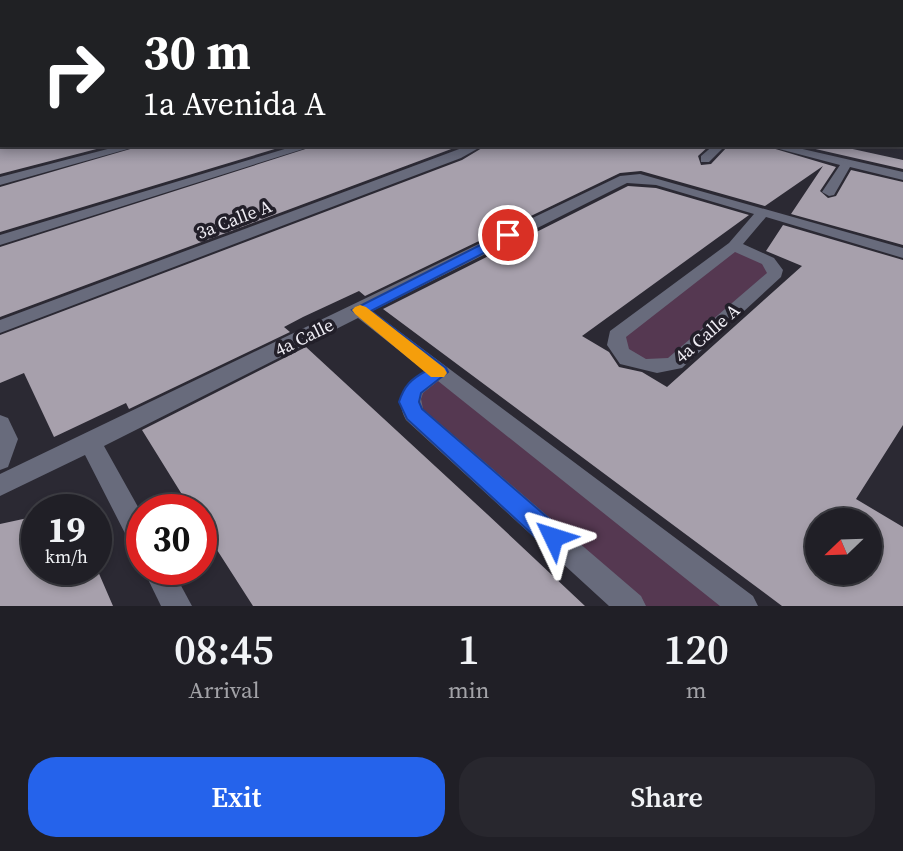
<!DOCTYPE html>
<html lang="en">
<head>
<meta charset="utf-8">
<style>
	:root { --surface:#201f26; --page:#28272e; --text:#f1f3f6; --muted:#a2a2a7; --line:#3d3d43; --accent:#2563eb }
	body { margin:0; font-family:"Source Serif 4",serif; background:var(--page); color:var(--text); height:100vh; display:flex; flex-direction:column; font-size:26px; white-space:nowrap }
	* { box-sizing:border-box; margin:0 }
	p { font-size:23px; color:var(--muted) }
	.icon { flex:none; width:38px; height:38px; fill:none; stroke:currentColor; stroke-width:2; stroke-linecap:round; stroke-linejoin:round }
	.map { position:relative; height:606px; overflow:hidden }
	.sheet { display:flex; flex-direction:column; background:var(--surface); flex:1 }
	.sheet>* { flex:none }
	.guide { position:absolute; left:0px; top:0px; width:903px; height:147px; box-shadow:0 4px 10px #0003,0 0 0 2px var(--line); background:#202124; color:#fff; overflow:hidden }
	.needle { width:46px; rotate:247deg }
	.fabs { position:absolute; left:805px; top:508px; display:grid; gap:14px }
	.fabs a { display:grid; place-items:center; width:77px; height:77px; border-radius:50%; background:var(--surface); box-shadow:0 4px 10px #0003,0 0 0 2px var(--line); font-size:35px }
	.speed { position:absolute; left:21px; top:494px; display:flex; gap:14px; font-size:35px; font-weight:700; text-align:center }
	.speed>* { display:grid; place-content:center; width:91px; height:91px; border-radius:50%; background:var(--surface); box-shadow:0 4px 10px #0003,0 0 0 2px var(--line); line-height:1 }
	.speed small { font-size:18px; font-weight:400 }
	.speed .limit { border:10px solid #d22; background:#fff; color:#111 }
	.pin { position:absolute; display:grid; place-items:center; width:60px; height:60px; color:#fff; margin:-30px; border:4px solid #fff; border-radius:50%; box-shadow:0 2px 7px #0007 }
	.me { position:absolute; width:77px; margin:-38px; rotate:311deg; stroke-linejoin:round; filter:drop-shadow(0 0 5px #0008) }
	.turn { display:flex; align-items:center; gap:24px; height:147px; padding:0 28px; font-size:32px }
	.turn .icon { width:91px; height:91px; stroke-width:2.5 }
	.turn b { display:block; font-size:49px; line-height:60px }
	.eta { display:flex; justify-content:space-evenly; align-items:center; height:119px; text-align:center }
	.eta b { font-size:42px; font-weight:600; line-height:49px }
	.cta { display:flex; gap:14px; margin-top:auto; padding:14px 28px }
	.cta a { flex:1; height:80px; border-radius:28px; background:var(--accent); color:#fff; font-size:28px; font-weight:600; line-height:80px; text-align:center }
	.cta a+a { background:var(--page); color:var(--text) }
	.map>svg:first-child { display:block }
</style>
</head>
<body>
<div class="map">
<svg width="903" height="606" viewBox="0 0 903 606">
	<rect width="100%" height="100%" fill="#2b2933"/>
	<g fill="#553851">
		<polygon points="734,246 775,270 679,358 633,362 617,335"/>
		<polygon points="439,372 743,606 631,606 416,416 410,394"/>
	</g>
	<g fill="#a7a0ac" fill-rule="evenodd">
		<polygon points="0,145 112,145 0,174"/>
		<polygon points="144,145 288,145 0,232 0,187"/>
		<polygon points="318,145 462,145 0,317 0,247"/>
		<polygon points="487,145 710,145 698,156 701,165 711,164 729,145 762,145 836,167 820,191 828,198 836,196 851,170 903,182 903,245 791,214 823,166 765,206 641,171 620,173 365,296 359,291 303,317 284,327 290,332 129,409 126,403 54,437 24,373 0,383 0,335 462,160"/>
		<polygon points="798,145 852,145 848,148 903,160 903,169"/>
		<path d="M 628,186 L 656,188 L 749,215 L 582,336 L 609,352 L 619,367 L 642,372 L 667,387 L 802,266 L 766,251 L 783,225 L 903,260 L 903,425 L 856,499 L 903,527 L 903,606 L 782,606 L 383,309 ZM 817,520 L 870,520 L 870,572 L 817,572 Z"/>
		<polygon points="306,347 487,514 585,606 253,606 201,525 201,509 191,509 142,430"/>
		<polygon points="37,516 37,569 97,569 113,606 0,606 0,524"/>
	</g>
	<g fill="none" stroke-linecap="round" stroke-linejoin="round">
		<g fill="#686b7c" fill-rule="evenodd">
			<rect x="0" y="107" width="2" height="6"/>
			<rect x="901" y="130" width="2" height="6"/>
			<rect x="0" y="134" width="2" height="6"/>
			<polygon points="123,145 142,145 0,185 0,177"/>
			<polygon points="298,145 316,145 0,245 0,235"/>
			<polygon points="470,145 484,145 461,158 0,333 0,320"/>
			<polygon points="714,145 726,145 709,162 701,162 701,156"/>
			<polygon points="764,145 785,145 903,172 903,180 850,167 834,195 829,196 822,192 840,165"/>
			<path d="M 640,174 L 903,248 L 903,258 L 766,217 L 743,244 L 774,258 L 783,270 L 781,277 L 682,368 L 657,373 L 620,364 L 607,345 L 610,331 L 729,243 L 754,214 L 656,185 L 627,183 L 372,311 L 753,596 L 758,606 L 720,606 L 438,381 L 423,393 L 421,399 L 423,409 L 641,596 L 646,606 L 609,606 L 406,420 C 394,398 404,383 425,371 L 358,318 L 104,446 L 142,514 L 142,552 L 133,549 L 85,455 L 0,496 L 0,474 L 620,176 ZM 735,252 L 762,264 L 767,273 L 668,358 L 646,359 L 629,349 L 626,337 Z"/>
			<polygon points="0,415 8,418 18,439 8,467 0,470"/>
			<polygon points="143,569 172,569 192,606 161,606"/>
		</g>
	</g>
	<linearGradient id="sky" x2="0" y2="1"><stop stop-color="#18171c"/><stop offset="0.49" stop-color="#44495b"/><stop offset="1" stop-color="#44495b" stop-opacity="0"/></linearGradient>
	<rect width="903" height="165" fill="url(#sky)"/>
	<path fill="#2563eb" stroke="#184099" stroke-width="2" d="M 508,231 L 515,235 L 513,238 L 371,311 L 446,368 L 448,372 L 421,393 L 419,402 L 422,409 L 561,529 L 565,537 L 561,545 L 553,548 L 544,545 L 407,419 L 399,402 C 404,386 411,379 426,371 L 352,310 Z"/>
	<polygon fill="#f59e0b" points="360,305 366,307 444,368 447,373 444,377 431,377 355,314 352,310 355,307"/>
	<g text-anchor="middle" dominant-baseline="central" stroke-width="7" stroke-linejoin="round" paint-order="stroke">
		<g font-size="18" fill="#f0eef5" stroke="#221f29">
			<text transform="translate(234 219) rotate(-21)">3a Calle A</text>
			<text transform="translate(707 333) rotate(-41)">4a Calle A</text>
			<text transform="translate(304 337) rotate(-26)">4a Calle</text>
		</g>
	</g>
</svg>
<div class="fabs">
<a><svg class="needle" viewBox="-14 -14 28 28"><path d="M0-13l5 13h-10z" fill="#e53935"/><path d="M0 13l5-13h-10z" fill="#a2a2a7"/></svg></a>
</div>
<div class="speed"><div>19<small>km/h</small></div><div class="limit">30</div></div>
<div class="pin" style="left:508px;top:235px;background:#d93025"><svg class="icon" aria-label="arrive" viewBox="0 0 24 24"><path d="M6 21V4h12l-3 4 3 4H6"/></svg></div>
<svg class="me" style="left:553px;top:537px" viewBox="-20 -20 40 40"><path d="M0-17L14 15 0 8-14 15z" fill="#2563eb" stroke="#fff" stroke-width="4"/></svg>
<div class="guide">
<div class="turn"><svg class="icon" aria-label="right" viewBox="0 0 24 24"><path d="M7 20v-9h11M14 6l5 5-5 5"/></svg><div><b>30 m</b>1a Avenida A</div></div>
</div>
</div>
<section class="sheet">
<div class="eta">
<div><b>08:45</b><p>Arrival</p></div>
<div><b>1</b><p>min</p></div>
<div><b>120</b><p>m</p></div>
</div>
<div class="cta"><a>Exit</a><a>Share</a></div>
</section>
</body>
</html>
